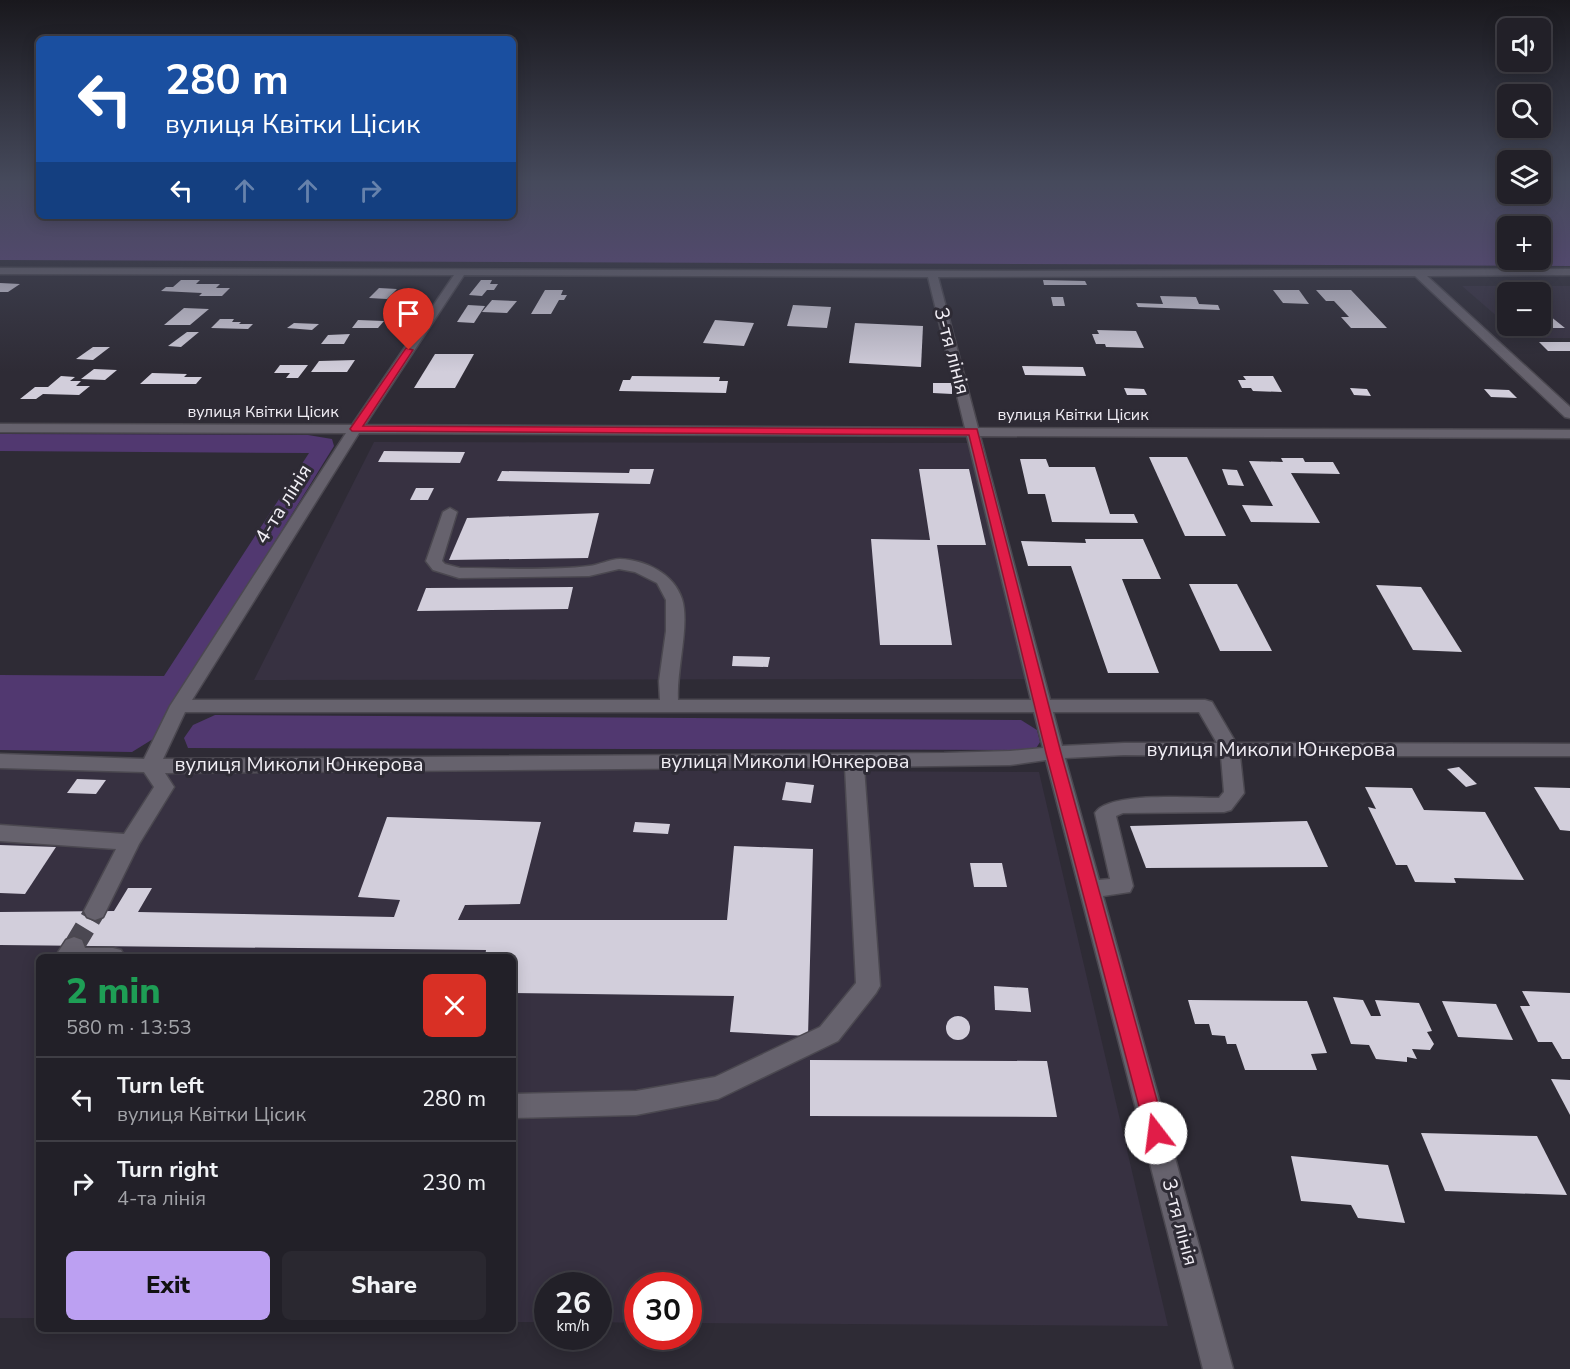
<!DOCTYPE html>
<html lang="en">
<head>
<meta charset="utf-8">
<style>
	:root { --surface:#222028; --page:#2a2830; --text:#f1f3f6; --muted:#a2a3a8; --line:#3f3e45; --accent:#bca0f2 }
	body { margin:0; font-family:"Nunito Sans",sans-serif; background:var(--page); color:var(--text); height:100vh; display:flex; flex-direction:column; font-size:22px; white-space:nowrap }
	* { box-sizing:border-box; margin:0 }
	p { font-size:20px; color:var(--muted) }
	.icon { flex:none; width:33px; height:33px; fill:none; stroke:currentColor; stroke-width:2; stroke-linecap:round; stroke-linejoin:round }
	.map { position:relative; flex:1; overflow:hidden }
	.details { position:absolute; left:36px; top:954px; width:480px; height:378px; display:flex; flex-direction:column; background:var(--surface); border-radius:9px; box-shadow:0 3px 15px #0003,0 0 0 2px var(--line) }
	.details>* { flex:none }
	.banner { position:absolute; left:36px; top:36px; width:480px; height:183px; border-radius:9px; box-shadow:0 3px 15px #0003,0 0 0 2px var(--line); background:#1a4fa0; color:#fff; overflow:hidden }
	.fabs { position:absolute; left:1497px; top:18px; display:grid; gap:12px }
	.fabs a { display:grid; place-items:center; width:54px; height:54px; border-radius:9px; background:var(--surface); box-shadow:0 3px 15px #0003,0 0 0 2px var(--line); font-size:30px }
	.speed { position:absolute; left:534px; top:1272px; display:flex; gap:12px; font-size:30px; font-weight:700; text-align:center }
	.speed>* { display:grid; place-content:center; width:78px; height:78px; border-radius:50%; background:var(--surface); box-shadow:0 3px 15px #0003,0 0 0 2px var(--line); line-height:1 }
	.speed small { font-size:15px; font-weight:400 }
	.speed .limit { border:9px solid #d22; background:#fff; color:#111 }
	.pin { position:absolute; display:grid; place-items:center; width:51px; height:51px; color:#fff; margin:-62px -26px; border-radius:50% 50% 50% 0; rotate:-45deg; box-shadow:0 0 6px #0007 }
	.pin .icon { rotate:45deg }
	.me { position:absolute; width:66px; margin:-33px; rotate:345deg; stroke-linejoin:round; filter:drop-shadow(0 0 4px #0008) }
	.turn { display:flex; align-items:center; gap:21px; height:126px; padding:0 30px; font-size:27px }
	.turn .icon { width:78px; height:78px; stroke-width:2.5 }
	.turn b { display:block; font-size:42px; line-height:51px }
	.lanes { display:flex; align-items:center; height:57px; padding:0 30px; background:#0003; justify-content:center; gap:30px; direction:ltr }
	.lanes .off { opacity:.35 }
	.round { display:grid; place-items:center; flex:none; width:63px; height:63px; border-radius:9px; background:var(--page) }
	.summary { display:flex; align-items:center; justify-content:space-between; height:102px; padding:0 30px }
	h1 { font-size:36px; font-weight:800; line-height:45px; color:#1e9e55 }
	.primary-button { display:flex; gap:12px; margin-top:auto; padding:12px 30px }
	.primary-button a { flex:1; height:69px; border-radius:9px; background:var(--accent); color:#111; font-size:24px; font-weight:800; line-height:69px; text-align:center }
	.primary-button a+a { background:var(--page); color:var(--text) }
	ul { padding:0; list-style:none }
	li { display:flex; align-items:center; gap:18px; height:84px; padding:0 30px; border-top:2px solid var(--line) }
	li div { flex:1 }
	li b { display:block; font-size:22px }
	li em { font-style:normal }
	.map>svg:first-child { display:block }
</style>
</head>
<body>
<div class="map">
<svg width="1570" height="1369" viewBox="0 0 1570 1369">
	<rect width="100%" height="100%" fill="#2e2b35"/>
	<g fill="#373141">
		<polygon points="1462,286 1570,286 1570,338 1523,338 1509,326 1540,326 1540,292 1508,292 1507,325"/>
		<polygon points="374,442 969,443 1027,679 254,680"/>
		<polygon points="0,767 1039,772 1168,1326 689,1323 688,1286 638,1286 637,1323 599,1322 598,1286 548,1286 547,1322 513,1322 513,957 39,957 39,1318 0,1318"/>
	</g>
	<g fill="#513870">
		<polygon points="0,434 308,435 332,439 334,446 153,739 132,752 0,750 0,675 164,676 309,453 0,451"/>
		<polygon points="215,715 1021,720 1037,730 1040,742 1035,750 188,748 184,738 193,725"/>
	</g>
	<path fill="#614782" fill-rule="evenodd" d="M 0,181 L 39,181 L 39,216 L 513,216 L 513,181 L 1507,181 L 1508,194 L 1540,194 L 1541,181 L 1570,181 L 1570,266 L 0,260 ZM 1540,226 L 1540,260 L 1508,260 L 1508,226 Z"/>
	<g fill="#d2cedb">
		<polygon points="181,280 200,280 196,284 220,284 216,288 230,288 222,296 199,296 202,293 161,291 166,287 173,287"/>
		<polygon points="481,280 492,280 490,284 498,284 494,290 487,290 482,296 469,295"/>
		<polygon points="1043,280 1085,281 1087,285 1044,285"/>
		<polygon points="0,283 20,284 8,292 0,292"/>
		<polygon points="1539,287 1549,294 1540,295 1540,292 1508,294 1499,288"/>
		<polygon points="379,288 397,289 387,299 369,298"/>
		<polygon points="545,290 563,290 561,295 567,295 564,300 559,300 551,314 531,314"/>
		<polygon points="1273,290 1299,290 1309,304 1283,303"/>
		<polygon points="1316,290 1351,290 1387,328 1351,328 1341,317 1349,317 1334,301 1326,301"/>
		<polygon points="1160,296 1196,297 1199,304 1218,305 1220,310 1138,307 1136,303 1163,304"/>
		<polygon points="1051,297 1063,297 1065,306 1053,306"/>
		<polygon points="492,300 517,301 507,313 482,312"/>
		<polygon points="468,305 485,306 474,323 457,322"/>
		<polygon points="793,305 831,307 827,328 787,326"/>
		<polygon points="184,308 209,309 190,325 164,325"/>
		<polygon points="1540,316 1550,316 1565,328 1540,328 1537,326 1540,326"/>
		<polygon points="220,319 234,319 232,322 241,322 239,324 253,324 248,329 211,328"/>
		<polygon points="358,320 384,321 378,328 352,328"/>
		<polygon points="715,320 754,323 744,346 703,343"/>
		<polygon points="294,323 319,324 312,330 287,328"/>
		<polygon points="855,323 923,326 921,367 849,363"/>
		<polygon points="1097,330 1136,331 1144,348 1106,347 1105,344 1096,344 1092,334 1099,334"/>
		<polygon points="187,332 199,332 181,347 168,346"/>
		<polygon points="350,334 344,344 321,344 328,335"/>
		<polygon points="1539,342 1570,342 1570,351 1548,351"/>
		<polygon points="93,347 110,347 93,360 76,359"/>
		<polygon points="435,354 474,354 455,388 414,388"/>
		<polygon points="355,360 347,372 311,372 319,361"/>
		<polygon points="280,365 308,365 298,378 286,378 290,373 274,373"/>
		<polygon points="1022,366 1083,367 1086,376 1025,375"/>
		<polygon points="94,369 117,370 105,380 81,379"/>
		<polygon points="152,373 187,374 184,377 202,377 196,384 140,384"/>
		<polygon points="61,376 75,377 70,381 81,381 76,386 90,386 79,395 43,394 36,399 20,399 35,387 48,387"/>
		<polygon points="632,376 720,377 719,381 728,381 726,393 619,391 623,380 630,380"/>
		<polygon points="1243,376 1273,376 1282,392 1253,391 1251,388 1242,388 1238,380 1246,380"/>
		<polygon points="933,383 952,383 952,394 933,393"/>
		<polygon points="1124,388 1144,389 1147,395 1127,395"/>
		<polygon points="1350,388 1367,389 1371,396 1354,395"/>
		<polygon points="1484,389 1509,390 1517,398 1491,397"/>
		<polygon points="384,451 465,452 460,463 378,462"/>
		<polygon points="1149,457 1187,457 1226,536 1185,536"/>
		<polygon points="1281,458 1303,458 1305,462 1333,462 1340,474 1291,473 1320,523 1251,522 1242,505 1273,506 1249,461 1283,462"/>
		<polygon points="1020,459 1046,459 1049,467 1095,467 1110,514 1134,514 1138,523 1052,522 1045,494 1028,494"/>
		<polygon points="630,469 654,469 650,484 497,481 502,471 629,473"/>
		<polygon points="919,469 969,469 986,545 937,545 952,645 880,645 871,539 930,540"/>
		<polygon points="1222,469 1237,470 1244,486 1228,485"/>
		<polygon points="416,488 434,488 428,500 410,500"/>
		<polygon points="599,513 588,558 449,560 467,518"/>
		<polygon points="1085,539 1143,539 1161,579 1122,579 1159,673 1108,673 1071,566 1028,566 1021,541 1086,543"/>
		<polygon points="1189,584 1237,584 1272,651 1220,651"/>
		<polygon points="1376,585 1421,587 1462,652 1413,650"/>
		<polygon points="573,587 568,609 417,611 426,588"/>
		<polygon points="733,656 770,657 768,667 732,666"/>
		<polygon points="1459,767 1477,784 1466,787 1447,769"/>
		<polygon points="77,779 106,780 96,794 67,793"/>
		<polygon points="786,782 814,785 811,803 782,800"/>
		<polygon points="1365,787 1412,788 1424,810 1485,812 1524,880 1454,878 1456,883 1415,882 1407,865 1396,865 1368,807 1376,809"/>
		<polygon points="1534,787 1570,788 1570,831 1560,830"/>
		<polygon points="387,817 541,822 520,904 465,905 458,920 727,920 734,846 813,849 808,1036 730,1032 734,996 513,993 513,957 485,957 486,950 0,945 0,912 114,911 128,888 152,888 138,912 394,917 400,900 358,897"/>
		<polygon points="1307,821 1328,867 1146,868 1130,826"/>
		<polygon points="635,822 670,824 668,834 633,832"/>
		<polygon points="0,845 56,847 25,894 0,893"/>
		<polygon points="970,863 1002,863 1007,887 974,887"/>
		<polygon points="994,986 1028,988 1031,1012 995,1010"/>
		<polygon points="1522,991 1570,993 1570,1059 1562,1059 1552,1042 1538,1042 1520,1006 1530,1006"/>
		<polygon points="1333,997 1363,1000 1371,1016 1381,1016 1375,1000 1419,1003 1432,1031 1427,1032 1434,1044 1430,1050 1412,1049 1417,1059 1407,1057 1407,1062 1376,1059 1369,1045 1351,1044"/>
		<polygon points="1188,1000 1307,1001 1327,1053 1311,1054 1317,1070 1245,1070 1236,1044 1227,1044 1225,1036 1212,1035 1209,1024 1195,1024"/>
		<polygon points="1442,1001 1496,1004 1513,1040 1458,1037"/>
		<circle cx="958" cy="1028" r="12"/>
		<polygon points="810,1060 1047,1061 1057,1117 810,1116"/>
		<polygon points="1551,1079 1570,1080 1570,1115"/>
		<polygon points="1421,1133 1537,1136 1567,1195 1445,1191"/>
		<polygon points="1291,1156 1388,1165 1405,1223 1358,1218 1351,1205 1301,1201"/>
	</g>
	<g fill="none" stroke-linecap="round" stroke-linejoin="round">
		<polyline stroke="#4b4852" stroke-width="21" stroke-dasharray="21 10" stroke-linecap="butt" points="74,946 95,911"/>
		<defs>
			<g id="minor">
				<path d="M 0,268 L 1019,271 L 1570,269 L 1570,275 L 1427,276 L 1570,407 L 1570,418 L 1565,417 L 1415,276 L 938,277 L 978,428 L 1570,430 L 1570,438 L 980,436 L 1050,700 L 1205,700 L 1212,702 L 1236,743 L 1570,744 L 1570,756 L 1240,756 L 1244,793 L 1231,810 L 1224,812 L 1123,813 L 1116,816 L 1133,886 L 1130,892 L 1103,896 L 1233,1369 L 1203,1369 L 1046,760 L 1010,765 L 864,767 L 880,986 L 876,993 L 838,1041 L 718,1099 L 636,1115 L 513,1118 L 513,1094 L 636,1091 L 715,1077 L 820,1027 L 856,983 L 845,767 L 165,773 L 174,787 L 139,844 L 103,917 L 95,920 L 87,917 L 84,911 L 116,849 L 0,841 L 0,825 L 124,834 L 154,787 L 144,772 L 0,768 L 0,754 L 144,759 L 170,706 L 346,433 L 0,432 L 0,424 L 352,425 L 454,275 L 0,274 ZM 464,275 L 928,277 L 965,428 L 365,425 ZM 359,433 L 967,436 L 1031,700 L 678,700 C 676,671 690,625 682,599 C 674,574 646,560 620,559 C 610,559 599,565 589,566 C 549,571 500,568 460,568 L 445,564 L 442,561 L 457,512 L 450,508 L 443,512 L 426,561 L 433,570 L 459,578 L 589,576 L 619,569 L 635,572 L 657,583 L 666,600 L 666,631 L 659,681 L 660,700 L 192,700 ZM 185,712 L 1034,712 L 1043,748 L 1010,751 L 944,753 L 163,759 ZM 1053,712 L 1199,712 L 1217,743 L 1124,743 L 1062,746 ZM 1124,755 L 1221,756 L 1224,792 L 1219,798 C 1193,798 1108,791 1095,813 L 1110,879 L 1099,880 L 1065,758 Z"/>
				<polygon points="74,937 82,940 85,948 113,948 121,950 125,957 55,957 66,940"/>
			</g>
		</defs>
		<use href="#minor" stroke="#4b4850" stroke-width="3"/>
		<use href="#minor" fill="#66626d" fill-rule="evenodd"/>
	</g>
	<linearGradient id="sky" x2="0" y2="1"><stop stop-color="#19181d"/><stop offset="0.49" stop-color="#464a5c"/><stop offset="1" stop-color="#464a5c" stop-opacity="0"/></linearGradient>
	<rect width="1570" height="372" fill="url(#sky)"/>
	<polygon fill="#e11d48" stroke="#92132f" stroke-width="1.5" points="406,348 413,350 363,426 977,429 1061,753 1166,1133 1163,1139 1156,1142 1149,1139 1146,1133 1046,753 969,435 352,431 350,429"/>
	<g text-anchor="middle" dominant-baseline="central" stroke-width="6" stroke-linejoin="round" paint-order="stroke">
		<g font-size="16" fill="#f1eef5" stroke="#2e2b35">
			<text x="263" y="412">вулиця Квітки Цісик</text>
			<text x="1073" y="415">вулиця Квітки Цісик</text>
		</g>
		<g font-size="20" fill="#f1eef5" stroke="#2e2b35">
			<text transform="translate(952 351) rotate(75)">3-тя лінія</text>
			<text transform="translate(283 504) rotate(-58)">4-та лінія</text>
			<text x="1271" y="749">вулиця Миколи Юнкерова</text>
			<text x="785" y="761">вулиця Миколи Юнкерова</text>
			<text x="299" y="764">вулиця Миколи Юнкерова</text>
			<text transform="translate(1180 1222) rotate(75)">3-тя лінія</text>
		</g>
	</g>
</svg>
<div class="fabs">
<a><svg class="icon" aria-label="sound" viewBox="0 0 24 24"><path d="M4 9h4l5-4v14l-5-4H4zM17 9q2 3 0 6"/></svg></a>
<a><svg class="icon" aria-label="search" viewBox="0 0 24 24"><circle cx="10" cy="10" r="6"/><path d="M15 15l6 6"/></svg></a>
<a><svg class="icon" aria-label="layers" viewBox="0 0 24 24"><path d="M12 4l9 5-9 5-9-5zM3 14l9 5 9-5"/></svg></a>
<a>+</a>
<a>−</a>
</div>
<div class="speed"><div>26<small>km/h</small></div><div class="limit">30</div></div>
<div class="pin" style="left:409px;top:350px;background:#d93025"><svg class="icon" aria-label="arrive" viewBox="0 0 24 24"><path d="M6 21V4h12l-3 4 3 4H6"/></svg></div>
<svg class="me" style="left:1156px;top:1133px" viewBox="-20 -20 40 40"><circle r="19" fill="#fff"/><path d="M0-13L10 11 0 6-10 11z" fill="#e11d48"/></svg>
<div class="banner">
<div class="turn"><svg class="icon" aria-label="left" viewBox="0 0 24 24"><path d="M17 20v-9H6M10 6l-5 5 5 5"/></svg><div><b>280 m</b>вулиця Квітки Цісик</div></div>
<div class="lanes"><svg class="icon" aria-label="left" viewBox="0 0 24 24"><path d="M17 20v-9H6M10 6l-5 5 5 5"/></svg><svg class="icon off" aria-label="ahead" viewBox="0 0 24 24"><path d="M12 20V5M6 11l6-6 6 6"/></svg><svg class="icon off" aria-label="ahead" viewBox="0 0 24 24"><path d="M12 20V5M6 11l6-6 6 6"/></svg><svg class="icon off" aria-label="right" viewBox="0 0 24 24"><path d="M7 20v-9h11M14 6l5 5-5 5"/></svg></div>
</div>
<section class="details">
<div class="summary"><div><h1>2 min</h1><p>580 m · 13:53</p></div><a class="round" style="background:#d93025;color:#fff"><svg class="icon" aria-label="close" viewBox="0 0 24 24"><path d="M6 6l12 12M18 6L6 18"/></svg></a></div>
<ul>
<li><svg class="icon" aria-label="left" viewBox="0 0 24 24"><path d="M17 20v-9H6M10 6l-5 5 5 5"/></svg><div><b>Turn left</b><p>вулиця Квітки Цісик</p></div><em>280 m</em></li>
<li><svg class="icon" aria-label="right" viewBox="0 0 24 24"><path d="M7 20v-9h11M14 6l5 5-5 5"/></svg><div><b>Turn right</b><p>4-та лінія</p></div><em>230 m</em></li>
</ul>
<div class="primary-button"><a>Exit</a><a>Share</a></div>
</section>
</div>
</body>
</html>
